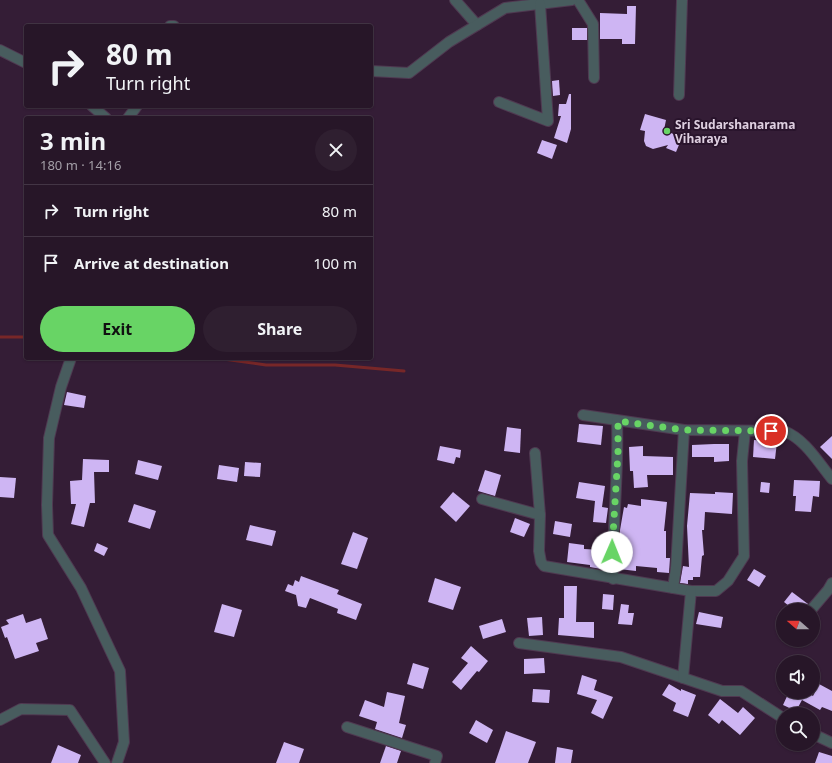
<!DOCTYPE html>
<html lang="en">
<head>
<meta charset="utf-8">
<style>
	:root { --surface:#271628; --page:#2f1f30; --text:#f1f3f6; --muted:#a49fa8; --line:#433545; --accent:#68d465 }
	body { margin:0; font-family:"Noto Sans",sans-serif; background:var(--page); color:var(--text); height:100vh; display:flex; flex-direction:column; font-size:15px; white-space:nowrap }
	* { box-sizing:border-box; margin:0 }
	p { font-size:13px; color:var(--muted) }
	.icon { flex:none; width:22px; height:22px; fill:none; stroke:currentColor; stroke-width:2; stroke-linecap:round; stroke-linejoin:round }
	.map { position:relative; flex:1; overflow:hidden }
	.side { position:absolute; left:24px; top:116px; width:349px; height:244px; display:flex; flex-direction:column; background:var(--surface); border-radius:4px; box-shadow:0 1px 3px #0004,0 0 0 1px var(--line) }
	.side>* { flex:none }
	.banner { position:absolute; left:24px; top:24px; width:349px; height:84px; border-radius:4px; box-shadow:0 1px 3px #0004,0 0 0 1px var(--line); background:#271628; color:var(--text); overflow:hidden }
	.needle { width:26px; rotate:290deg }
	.tools { position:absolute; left:776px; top:603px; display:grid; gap:8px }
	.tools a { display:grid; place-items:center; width:44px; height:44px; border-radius:50%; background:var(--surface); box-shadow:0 1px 3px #0004,0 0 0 1px var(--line); font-size:20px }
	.pin { position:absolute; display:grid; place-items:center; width:34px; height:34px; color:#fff; margin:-17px; border:2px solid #fff; border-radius:50%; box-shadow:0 1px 4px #0007 }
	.me { position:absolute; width:44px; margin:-22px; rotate:1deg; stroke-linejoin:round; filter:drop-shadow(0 0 3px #0008) }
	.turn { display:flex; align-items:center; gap:14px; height:84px; padding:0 16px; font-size:18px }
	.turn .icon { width:52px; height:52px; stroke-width:2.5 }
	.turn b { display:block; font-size:28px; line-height:34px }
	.round { display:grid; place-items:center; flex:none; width:42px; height:42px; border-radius:21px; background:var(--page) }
	.head { display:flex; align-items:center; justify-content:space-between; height:68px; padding:0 16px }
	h1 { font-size:24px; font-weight:700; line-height:30px }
	.cta { display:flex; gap:8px; margin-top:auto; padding:8px 16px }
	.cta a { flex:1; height:46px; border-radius:24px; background:var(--accent); color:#111; font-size:16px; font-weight:700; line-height:46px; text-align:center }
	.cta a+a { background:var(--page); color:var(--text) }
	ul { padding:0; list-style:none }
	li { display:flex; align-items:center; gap:12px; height:52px; padding:0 16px; border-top:1px solid var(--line) }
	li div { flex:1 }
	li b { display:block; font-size:15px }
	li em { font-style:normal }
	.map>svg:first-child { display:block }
</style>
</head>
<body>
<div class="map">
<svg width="832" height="763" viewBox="0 0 832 763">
	<rect width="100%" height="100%" fill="#341d36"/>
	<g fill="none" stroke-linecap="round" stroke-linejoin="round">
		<g stroke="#772728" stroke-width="3">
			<polyline points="0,337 26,337"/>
			<polyline points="216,358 266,365 335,365 404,371"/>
		</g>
	</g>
	<g fill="#ceb5f3">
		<polygon points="627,6 636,6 635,44 622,44 622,39 600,39 600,13 627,14"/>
		<rect x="572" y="28" width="15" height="12"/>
		<polygon points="559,80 560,95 553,96 552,81"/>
		<polygon points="569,94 571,94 571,129 567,143 554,138 561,116 558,116 559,104 566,104"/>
		<polygon points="645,114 666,120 664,130 685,139 681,140 676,152 666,148 668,145 653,149 646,146 644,141 645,131 640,130"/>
		<polygon points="542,140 557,145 552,159 537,153"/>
		<polygon points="67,392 86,396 84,408 64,405"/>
		<polygon points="579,424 603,426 601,445 577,442"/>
		<polygon points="507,427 521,429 520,453 504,451"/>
		<polygon points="832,436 832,459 820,447"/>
		<polygon points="754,440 777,442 775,459 753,457"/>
		<polygon points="714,444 729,444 729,461 714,462 714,457 692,457 692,445"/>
		<polygon points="440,446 461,450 460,458 456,457 454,464 437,460"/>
		<polygon points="643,446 643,456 673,457 673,475 647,475 648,487 634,488 633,471 630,471 629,447"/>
		<polygon points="83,459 109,460 109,472 94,472 95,503 90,503 84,527 71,524 76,504 71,504 70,481 82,480"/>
		<polygon points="138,460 162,466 158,480 135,474"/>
		<polygon points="245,462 261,463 260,477 244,476"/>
		<polygon points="219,465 239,468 237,482 217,479"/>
		<polygon points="485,470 501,475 495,496 478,491"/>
		<polygon points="0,477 16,478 14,498 0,497"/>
		<polygon points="794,480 820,481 819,497 813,496 811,512 795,511 796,496 793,496"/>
		<polygon points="579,482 605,486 602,507 608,508 606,523 593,522 595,501 576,498"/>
		<polygon points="761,482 770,483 769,493 760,492"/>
		<polygon points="453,492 470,506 456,522 440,507"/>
		<polygon points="715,492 733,493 732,514 705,512 704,530 702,530 704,555 702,556 700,577 693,577 693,580 688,580 688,584 680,583 683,566 689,567 687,526 690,493 715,494"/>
		<polygon points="641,499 667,502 664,531 666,531 666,558 670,558 669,573 657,572 657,568 636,566 636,571 619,569 620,530 624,507 627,508 628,504 641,506"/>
		<polygon points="134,504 156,511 150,529 128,522"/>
		<polygon points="515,518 530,524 524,537 510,532"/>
		<polygon points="555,521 572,524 570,537 553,534"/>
		<polygon points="250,525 276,531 272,546 246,540"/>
		<polygon points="353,532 368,538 357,569 341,564"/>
		<polygon points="97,543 108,548 104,556 94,551"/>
		<polygon points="569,543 584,545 584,549 603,550 601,569 590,567 590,565 567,562"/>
		<polygon points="754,569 766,576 759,587 747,580"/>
		<polygon points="301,576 339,590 337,594 362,604 356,620 337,613 338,609 310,598 306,608 298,606 296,595 285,591 288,584 293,586 295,580 299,582"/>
		<polygon points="435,578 461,587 453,610 428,602"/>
		<polygon points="564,586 577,586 576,622 594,622 594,638 558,635 559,618 564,618"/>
		<polygon points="792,592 808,604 805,610 794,610 784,602"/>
		<polygon points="603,594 614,595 613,610 602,609"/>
		<polygon points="222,604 242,610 234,637 214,632"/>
		<polygon points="621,604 629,605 628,613 634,613 632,625 618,624"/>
		<polygon points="699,612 723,617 721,628 696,624"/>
		<polygon points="23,614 26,623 41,618 48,639 36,643 39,651 15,659 7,637 5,638 1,627 9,624 6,620"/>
		<polygon points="542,617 543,635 529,636 527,618"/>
		<polygon points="502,619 506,632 483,639 479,626"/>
		<polygon points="471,646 488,661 479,672 477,671 461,690 452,682 468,663 461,658"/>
		<polygon points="544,658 545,673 524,674 524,659"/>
		<polygon points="413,663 429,668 423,689 407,684"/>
		<polygon points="582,675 597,680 594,690 613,697 603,719 591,713 597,700 577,694"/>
		<polygon points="669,684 681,691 681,689 696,695 688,717 673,711 676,703 662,695"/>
		<polygon points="819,684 832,691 832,711 822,707 820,710 802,700 796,711 783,705 789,692 806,692 813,696"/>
		<polygon points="533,689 550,690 549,703 532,702"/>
		<polygon points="387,692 405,696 399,723 406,725 402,738 375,729 377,722 359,716 365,700 384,707"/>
		<polygon points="720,699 738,713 743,707 755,718 740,735 722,720 719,724 708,715"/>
		<polygon points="476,720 493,730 487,743 469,733"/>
		<polygon points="506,731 536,742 528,763 495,763"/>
		<polygon points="284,742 304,749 299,763 276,763"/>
		<polygon points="58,745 81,755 78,763 51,763"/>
		<polygon points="386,746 401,751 397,763 380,763"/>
		<polygon points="557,747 573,750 571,763 555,763"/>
		<polygon points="819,752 832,756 832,763 815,763"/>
	</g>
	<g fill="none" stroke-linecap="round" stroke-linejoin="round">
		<defs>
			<g id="minor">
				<polyline points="455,0 477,25"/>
				<polyline points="578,0 593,24 594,78"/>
				<polyline points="170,26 174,26"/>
				<polyline points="0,50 26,63"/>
				<polyline points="371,71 409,73 449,42 505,8 572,0"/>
				<polyline points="679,95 682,0"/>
				<polyline points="499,102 548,121 540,4"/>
				<polyline points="92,106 106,118"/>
				<polyline points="128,118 137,106"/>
				<polyline points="71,358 61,387 49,438 47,505 48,535 81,588 120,671 124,742 117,763"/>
				<path d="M 583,415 L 684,430 L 784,431 C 805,439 818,462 832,479"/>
				<polyline points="535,453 540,515 539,551 541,562 544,566 691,591 716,591 728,581 744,556 742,461 745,431"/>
				<polyline points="482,499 540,515"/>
				<path d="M 613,579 C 612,526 619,474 617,421"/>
				<polyline points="673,588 676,568 684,430"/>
				<polyline points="811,610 828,590 832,583"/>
				<polyline points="519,643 621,657 722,691 741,691 783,718"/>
				<polyline points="683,678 691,591"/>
				<polyline points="0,720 21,709 70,710 105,763"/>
				<polyline points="347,727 437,756 435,763"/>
				<polyline points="813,734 832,743"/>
			</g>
		</defs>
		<use href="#minor" stroke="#4f3951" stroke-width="12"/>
		<use href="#minor" stroke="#485c5e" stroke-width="10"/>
	</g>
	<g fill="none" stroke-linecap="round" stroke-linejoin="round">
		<polyline stroke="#68d465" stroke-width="7" stroke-dasharray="0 12.6" points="612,552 618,453 618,421 684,430 771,431"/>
	</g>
	<circle fill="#68d465" stroke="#29142c" stroke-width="1.5" cx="667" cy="131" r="4"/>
	<g text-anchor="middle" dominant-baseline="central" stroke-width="4" stroke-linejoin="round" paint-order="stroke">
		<g font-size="12" font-weight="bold" fill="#decfe0" stroke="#29142c" text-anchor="start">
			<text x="675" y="124">Sri Sudarshanarama<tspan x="675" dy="14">Viharaya</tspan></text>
		</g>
	</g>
</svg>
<div class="tools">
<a><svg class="needle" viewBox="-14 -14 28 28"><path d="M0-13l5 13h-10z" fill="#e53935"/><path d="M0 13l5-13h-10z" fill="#a49fa8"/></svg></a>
<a><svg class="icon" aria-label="sound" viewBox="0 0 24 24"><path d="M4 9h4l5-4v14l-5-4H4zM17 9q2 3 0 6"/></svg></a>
<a><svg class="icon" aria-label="search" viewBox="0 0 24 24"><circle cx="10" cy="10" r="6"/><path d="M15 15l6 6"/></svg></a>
</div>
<div class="pin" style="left:771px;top:431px;background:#d93025"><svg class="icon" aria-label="arrive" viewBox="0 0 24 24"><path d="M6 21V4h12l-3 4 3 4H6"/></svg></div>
<svg class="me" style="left:612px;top:552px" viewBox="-20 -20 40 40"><circle r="19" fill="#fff"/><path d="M0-13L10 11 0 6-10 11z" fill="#68d465"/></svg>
<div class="banner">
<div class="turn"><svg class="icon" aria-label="right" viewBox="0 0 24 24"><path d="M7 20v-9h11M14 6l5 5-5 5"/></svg><div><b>80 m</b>Turn right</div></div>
</div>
<section class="side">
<div class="head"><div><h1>3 min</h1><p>180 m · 14:16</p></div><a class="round"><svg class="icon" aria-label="close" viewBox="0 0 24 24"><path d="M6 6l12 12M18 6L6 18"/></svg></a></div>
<ul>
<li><svg class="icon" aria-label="right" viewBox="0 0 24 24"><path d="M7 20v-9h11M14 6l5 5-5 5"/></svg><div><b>Turn right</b></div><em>80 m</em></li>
<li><svg class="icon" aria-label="arrive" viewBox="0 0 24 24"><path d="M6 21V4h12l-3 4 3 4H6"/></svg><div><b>Arrive at destination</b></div><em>100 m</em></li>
</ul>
<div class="cta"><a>Exit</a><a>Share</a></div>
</section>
</div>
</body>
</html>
